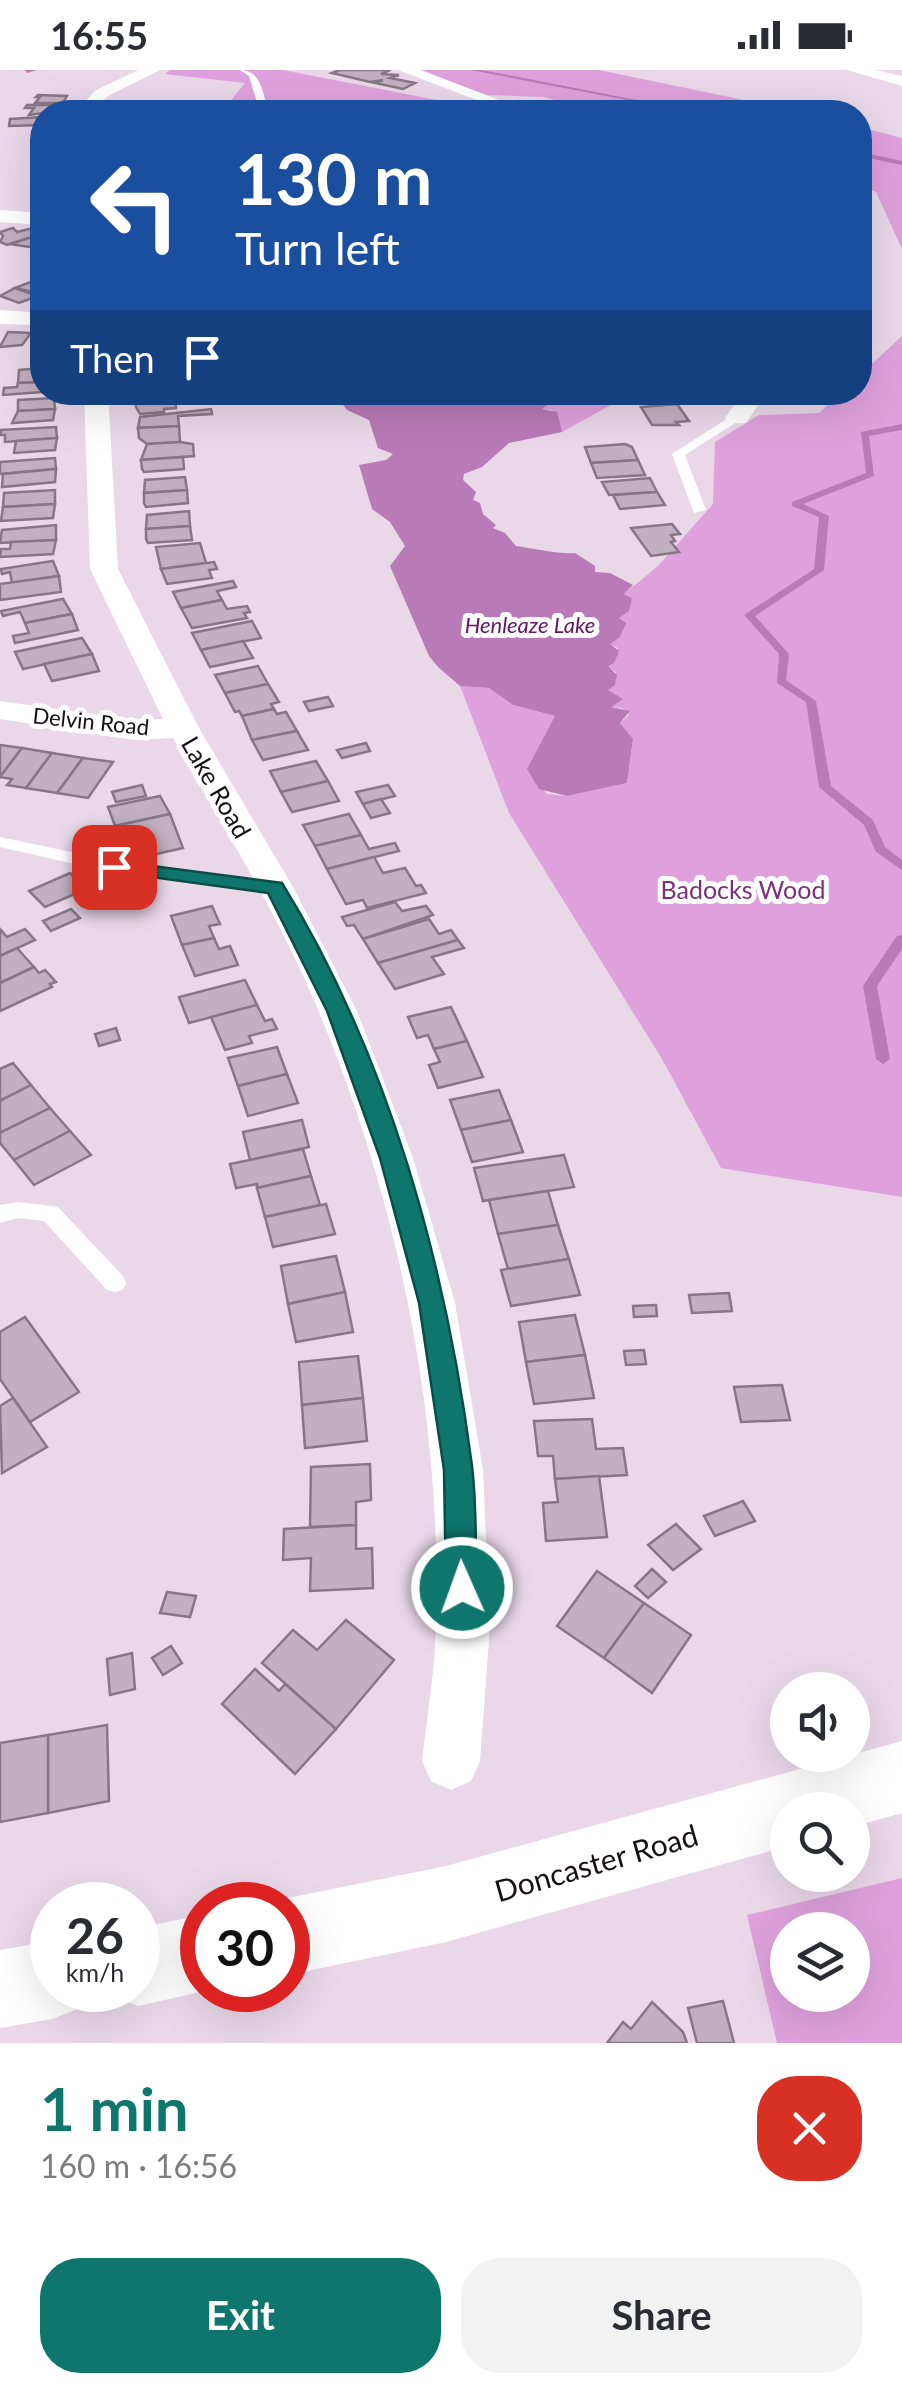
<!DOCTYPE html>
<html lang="en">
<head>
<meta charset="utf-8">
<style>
	:root { --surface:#fff; --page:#f2f2f3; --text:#2b2b33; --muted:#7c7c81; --accent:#0f766e }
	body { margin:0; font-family:Lato,sans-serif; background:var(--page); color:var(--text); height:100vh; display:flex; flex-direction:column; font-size:38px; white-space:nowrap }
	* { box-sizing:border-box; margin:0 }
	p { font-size:32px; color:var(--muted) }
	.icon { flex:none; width:55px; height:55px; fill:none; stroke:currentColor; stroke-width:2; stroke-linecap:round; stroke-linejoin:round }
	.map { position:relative; height:1973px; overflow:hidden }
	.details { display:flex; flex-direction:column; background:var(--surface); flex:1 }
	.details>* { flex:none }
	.guide { position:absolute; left:30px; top:30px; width:842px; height:305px; border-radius:40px; box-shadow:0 10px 40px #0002; background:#1a4fa0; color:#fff; overflow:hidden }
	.fabs { position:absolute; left:770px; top:1602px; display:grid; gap:20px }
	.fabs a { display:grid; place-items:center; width:100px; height:100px; border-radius:50%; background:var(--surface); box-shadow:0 10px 40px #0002; font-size:50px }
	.speed { position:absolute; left:30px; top:1812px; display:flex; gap:20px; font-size:50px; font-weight:700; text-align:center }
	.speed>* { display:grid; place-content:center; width:130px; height:130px; border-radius:50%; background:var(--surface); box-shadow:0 10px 40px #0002; line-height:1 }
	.speed small { font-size:25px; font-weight:400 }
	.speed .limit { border:15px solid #d22; background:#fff; color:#111 }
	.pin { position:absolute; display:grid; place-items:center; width:85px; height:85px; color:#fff; margin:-42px; border-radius:20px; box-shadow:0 5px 15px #0006 }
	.me { position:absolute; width:110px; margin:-55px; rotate:358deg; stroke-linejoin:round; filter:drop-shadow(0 0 8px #0008) }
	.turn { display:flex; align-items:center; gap:35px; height:210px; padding:0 40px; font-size:45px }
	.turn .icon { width:130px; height:130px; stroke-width:2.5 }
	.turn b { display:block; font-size:70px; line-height:85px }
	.then { display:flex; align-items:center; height:95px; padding:0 40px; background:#0003; gap:20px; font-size:38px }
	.round { display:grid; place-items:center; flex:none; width:105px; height:105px; border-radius:40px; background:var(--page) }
	.summary { display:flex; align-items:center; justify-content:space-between; height:170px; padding:0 40px }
	h1 { font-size:60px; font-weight:700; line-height:75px; color:var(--accent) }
	.primary-button { display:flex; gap:20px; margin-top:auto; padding:20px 40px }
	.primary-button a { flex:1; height:115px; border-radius:40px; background:var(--accent); color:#fff; font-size:40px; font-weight:700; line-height:115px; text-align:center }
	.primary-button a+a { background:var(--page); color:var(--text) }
	.status { display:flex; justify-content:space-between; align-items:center; height:70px; padding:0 50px; background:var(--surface); direction:ltr }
	.status svg { height:28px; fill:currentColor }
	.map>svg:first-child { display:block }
</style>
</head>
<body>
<div class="status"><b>16:55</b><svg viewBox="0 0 49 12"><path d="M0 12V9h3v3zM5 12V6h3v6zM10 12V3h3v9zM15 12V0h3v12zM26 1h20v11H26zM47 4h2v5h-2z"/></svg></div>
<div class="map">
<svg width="902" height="1973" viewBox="0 0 902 1973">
	<rect width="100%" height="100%" fill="#ead8e9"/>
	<g fill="#dfa1dd" fill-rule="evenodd">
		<polygon points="170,0 283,0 452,33 403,42 228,42 232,29 245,13 165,4"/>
		<polygon points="419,0 599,0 802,42 602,42 543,27 486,25"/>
		<polygon points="860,57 902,68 902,179 876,122 860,116"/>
		<polygon points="902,266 902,1127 721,1098 662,989 509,743 460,616 489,618 513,635 555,646 529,703 547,724 567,726 627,713 633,670 620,653 629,645 622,638 611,637 608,620 616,602 607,596 618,578 609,574 619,547 629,541 631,527 624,524 658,496 713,434 715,372 759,345 819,343 841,323 860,322 860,305"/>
		<polygon points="513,323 616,323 620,330 562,362 552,340 542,339 536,325"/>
		<path d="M 902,1808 L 902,1973 L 777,1973 L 747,1845 ZM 852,1860 L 852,1925 L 788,1925 L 788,1860 Z"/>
	</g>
	<path fill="#b97ab8" d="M 343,322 L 536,325 L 547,335 L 542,339 L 557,342 L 562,362 L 509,373 L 482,397 L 464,404 L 463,410 L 476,422 L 473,430 L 480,433 L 483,444 L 496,455 L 493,458 L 505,463 L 516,476 C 530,478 564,485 575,483 L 595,496 L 595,502 L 610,503 L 633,515 L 624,524 L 632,528 L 629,541 L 619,548 L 626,553 L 620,567 L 610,574 L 619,581 L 614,593 L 608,596 L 617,605 L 615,615 L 608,620 L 623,629 L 611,637 L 630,641 L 620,653 L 633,669 L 627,713 L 567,726 L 539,719 L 527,699 L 555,646 L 513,635 L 489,618 L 460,616 L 438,597 L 429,586 L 390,496 L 405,476 L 390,452 L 372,439 L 359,395 L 386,390 L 393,384 L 378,378 L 369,350 L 347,340 L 336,326 Z"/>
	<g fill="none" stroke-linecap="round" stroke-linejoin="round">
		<g fill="#b97ab8" fill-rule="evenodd">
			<polygon points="25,0 37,0 27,3"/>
			<polygon points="471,0 482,0 698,42 689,42"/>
			<polygon points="860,82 902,91 902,95 860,86"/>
			<polygon points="902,354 902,360 869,366 874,406 803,434 829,446 824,500 755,546 789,584 786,610 816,631 831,716 873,750 885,777 902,790 902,800 876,782 864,755 819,717 806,632 777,613 779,584 744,545 814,499 819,447 792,436 792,432 866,403 861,362"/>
			<polygon points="902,865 902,879 877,916 890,989 883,994 876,989 863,916 897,866"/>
		</g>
	</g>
	<g fill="#c2b0c1" stroke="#877786" stroke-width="2.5">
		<polygon points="340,0 384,0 388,1 381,4 399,5 390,8 415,13 403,19 375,13 383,10 370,12 332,3"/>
		<polygon points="38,25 67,26 63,33 35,33 40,27 36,27"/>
		<polygon points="27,35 57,35 60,36 52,42 29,45 34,38 25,38"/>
		<polygon points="42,47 42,55 9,56 10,49"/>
		<polygon points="13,158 17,162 29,159 42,164 7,175 0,172 3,166 0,162"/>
		<polygon points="42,164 42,173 29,177 10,174"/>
		<polygon points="33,211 42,215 42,224 15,218"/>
		<polygon points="15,218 38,226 19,233 0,226"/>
		<polygon points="8,262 31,263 22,275 0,277"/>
		<polygon points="42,298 42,312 18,313 19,300"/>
		<polygon points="42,312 42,322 3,325 4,318 17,317 18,313"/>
		<polygon points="136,322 175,322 175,327 136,329"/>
		<polygon points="665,322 694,322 699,329 662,332 658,326"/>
		<polygon points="768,322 798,322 804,331 776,333"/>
		<polygon points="175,327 176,338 164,339 164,342 140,344 136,337 136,329"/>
		<polygon points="54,328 55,339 18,341 18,330"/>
		<polygon points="677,334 689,351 676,352 679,355 652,355 641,337"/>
		<polygon points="55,339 53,350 12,353 18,341"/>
		<polygon points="211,339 212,344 178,346 179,356 138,358 140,347"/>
		<polygon points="179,356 180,372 147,374 139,368 138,358"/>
		<polygon points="56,357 57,368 5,372 5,365 1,365 1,360"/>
		<polygon points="57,368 55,380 14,383 16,371"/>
		<polygon points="180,372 193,374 194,386 141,390 147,374"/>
		<polygon points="625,374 632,377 638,390 591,393 585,377"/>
		<polygon points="183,387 184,399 144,402 142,399 141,390"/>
		<polygon points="55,388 56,399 0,404 0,392"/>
		<polygon points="638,390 645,405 597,408 591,393"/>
		<polygon points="56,399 55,412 2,417 3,404"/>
		<polygon points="185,407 187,420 144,423 145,410"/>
		<polygon points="650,408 657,422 609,425 602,412"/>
		<polygon points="55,420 55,434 3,437 4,423"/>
		<polygon points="187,420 188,433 146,437 144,433 144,423"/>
		<polygon points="657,422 665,435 620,439 613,425"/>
		<polygon points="55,434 53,448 1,451 3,437"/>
		<polygon points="189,441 190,456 146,459 147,445"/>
		<polygon points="672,454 680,464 671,465 675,471 671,472 679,482 651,486 631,458"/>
		<polygon points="56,455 56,470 0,473 2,460"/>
		<polygon points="190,456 192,470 148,473 146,469 146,459"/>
		<polygon points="56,470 53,484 0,487 1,479 10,479 11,472"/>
		<polygon points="200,473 206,493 161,499 156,477"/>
		<polygon points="53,491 59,506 12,513 10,502 2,504 1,499"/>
		<polygon points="214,492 217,499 209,500 212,508 167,514 161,499"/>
		<polygon points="59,506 61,522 0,530 0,514"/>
		<polygon points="233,511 236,517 217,521 222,530 181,538 173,522"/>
		<polygon points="63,529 72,544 25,553 20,542 3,546 1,541"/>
		<polygon points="222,530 227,539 247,536 250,542 244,543 247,548 192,558 181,538"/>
		<polygon points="72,544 78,560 15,573 13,566 29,563 25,553"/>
		<polygon points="252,551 261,568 201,580 192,563"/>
		<polygon points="82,568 92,584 23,599 15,582"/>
		<polygon points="243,571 253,588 210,597 201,580"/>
		<polygon points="92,584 99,601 52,611 44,594"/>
		<polygon points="258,596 268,614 225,623 215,605"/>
		<polygon points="268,614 279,632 271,634 274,639 242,646 239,641 235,642 225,623"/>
		<polygon points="328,627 333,636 309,641 304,632"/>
		<polygon points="274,639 277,644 286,642 297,661 252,670 242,646"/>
		<polygon points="297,661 308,680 263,690 252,670"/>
		<polygon points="366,673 370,681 342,688 337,680"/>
		<polygon points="0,675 22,678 0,707"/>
		<polygon points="22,678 52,683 26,718 7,715 12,709 0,707"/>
		<polygon points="52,683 83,688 57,723 26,718"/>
		<polygon points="83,688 113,692 88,728 57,723"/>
		<polygon points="316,691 328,711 281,722 270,701"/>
		<polygon points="328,711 339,731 292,742 281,722"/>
		<polygon points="142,715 146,726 116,732 112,722"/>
		<polygon points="388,715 395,726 363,734 356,722"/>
		<polygon points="160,726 170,744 115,756 108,737"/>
		<polygon points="381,729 390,743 371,748 363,734"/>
		<polygon points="170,744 183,778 129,790 115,756"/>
		<polygon points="349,744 361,765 315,776 303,755"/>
		<polygon points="361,765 369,779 395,773 399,781 327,799 315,776"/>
		<polygon points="374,787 383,803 405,798 416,816 421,815 426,823 367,838 363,830 346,834 327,799"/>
		<polygon points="70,803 86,819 45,837 29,821"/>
		<polygon points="395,832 402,841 426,836 433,845 363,869 354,855 347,856 342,847"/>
		<polygon points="212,836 220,854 209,856 214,868 182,875 171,846"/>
		<polygon points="71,839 80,848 51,861 43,851"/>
		<polygon points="429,849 439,864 451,860 458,870 378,893 363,869"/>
		<polygon points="0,859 7,867 25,859 35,870 0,886"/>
		<polygon points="214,868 219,879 230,876 238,895 195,906 182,875"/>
		<polygon points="458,870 464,878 432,887 444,904 395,919 378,893"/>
		<polygon points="17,878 34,897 0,913 0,886"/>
		<polygon points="34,897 39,903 45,900 56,912 50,914 52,917 0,941 0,913"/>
		<polygon points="245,910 257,935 189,953 179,927"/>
		<polygon points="257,935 265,951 272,949 277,959 249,966 252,973 225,980 211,947"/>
		<polygon points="451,937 467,971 434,979 428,965 417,968 408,947"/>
		<polygon points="116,958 120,970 99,976 95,964"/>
		<polygon points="467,971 483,1007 438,1018 429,995 440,992 434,979"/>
		<polygon points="277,977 287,1004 238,1016 228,988"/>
		<polygon points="13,993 31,1015 0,1031 0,999"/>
		<polygon points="287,1004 298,1033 248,1046 238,1016"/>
		<polygon points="31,1015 50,1038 0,1063 0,1031"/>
		<polygon points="499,1020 511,1050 461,1060 450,1030"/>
		<polygon points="50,1038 70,1061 14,1090 0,1073 0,1063"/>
		<polygon points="302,1050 309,1077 250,1090 243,1062"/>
		<polygon points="511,1050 523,1082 472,1092 461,1060"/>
		<polygon points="70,1061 91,1085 34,1115 14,1090"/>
		<polygon points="303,1079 311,1106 257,1118 257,1114 236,1118 230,1094"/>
		<polygon points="564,1085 574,1117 483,1131 474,1098"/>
		<polygon points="311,1106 320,1135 265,1147 257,1118"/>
		<polygon points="548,1121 558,1155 498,1164 489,1130"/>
		<polygon points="326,1134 335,1164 273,1177 265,1147"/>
		<polygon points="558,1155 569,1189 508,1199 498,1164"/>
		<polygon points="336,1186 345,1222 288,1234 281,1196"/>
		<polygon points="569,1189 580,1225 511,1236 501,1200"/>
		<polygon points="345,1222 353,1262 296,1272 288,1234"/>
		<polygon points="729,1223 732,1241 692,1243 689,1225"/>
		<polygon points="656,1235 657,1246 634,1247 633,1236"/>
		<polygon points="575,1245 585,1285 526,1292 519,1252"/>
		<polygon points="25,1247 79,1322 30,1352 0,1309 0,1262"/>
		<polygon points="644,1280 646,1294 626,1295 624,1281"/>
		<polygon points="585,1285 594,1328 534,1334 526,1292"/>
		<polygon points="358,1286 363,1328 302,1335 299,1292"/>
		<polygon points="782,1315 790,1350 741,1352 734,1317"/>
		<polygon points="13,1328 47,1377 2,1403 0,1336"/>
		<polygon points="363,1328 367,1371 305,1378 302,1335"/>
		<polygon points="592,1349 596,1379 623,1378 627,1405 555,1409 553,1386 538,1386 534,1351"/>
		<polygon points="370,1394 371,1430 356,1432 356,1455 310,1457 311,1397"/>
		<polygon points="599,1406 607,1467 546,1471 543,1433 558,1432 555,1409"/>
		<polygon points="743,1431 755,1451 715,1466 704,1446"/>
		<polygon points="676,1454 701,1479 673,1500 648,1475"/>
		<polygon points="356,1455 356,1479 372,1478 373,1518 310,1521 311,1488 283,1490 284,1459"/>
		<polygon points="652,1499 666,1512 648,1528 635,1516"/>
		<polygon points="597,1501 644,1533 604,1588 557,1556"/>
		<polygon points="167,1522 196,1526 190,1547 160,1543"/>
		<polygon points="644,1533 691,1565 652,1623 604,1588"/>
		<polygon points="346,1550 394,1590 336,1659 262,1593 293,1560 317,1580"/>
		<polygon points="171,1576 182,1593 163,1605 152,1588"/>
		<polygon points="132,1583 135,1619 110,1625 107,1589"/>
		<polygon points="255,1599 279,1621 285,1614 336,1659 295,1704 222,1634"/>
		<polygon points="107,1655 109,1731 48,1743 48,1665"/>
		<polygon points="48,1665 48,1743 0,1752 0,1673"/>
		<polygon points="723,1931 734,1973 697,1973 688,1938"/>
		<polygon points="652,1932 683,1962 687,1973 607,1973 623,1952 631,1959"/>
	</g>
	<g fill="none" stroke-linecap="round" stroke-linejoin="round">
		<g fill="#fff" fill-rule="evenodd">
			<path d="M 240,0 C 262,0 263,24 268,42 L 260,42 L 249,6 Z"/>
			<polygon points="733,345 743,348 685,385 706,440 694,443 672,384"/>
			<polygon points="0,767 114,791 275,811 284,817 275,823 114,803 0,777"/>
			<polygon points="18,1132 58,1137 123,1206 126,1213 123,1220 115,1222 107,1220 44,1151 18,1148 0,1153 0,1135"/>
		</g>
		<g fill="#fff" fill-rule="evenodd">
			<polygon points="139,0 160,0 108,26 92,42 75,42 96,20"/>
			<polygon points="398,0 421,0 530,42 508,42"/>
			<polygon points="847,0 875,0 902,6 902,16"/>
			<polygon points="0,140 42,143 42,155 0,152"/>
			<polygon points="0,240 42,243 42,255 0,254"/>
			<path d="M 84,322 L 108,322 L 118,499 L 199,658 L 293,817 L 357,941 L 413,1088 L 455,1233 L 483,1400 L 490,1557 L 480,1691 L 471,1711 L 451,1720 L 431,1711 L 422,1691 C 427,1646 435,1600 436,1555 C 442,1346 399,1135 319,942 C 280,847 223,757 173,668 L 134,670 L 0,649 L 0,631 L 134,650 L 163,649 L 90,499 Z"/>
			<polygon points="725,322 749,322 758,335 746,353 728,353 725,348 734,335"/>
		</g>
		<g fill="#fff" fill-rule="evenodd">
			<polygon points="902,1671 902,1743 852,1757 852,1740 788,1740 788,1776 446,1872 288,1905 288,1835 272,1835 288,1828 446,1796"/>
			<polygon points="202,1845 202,1920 209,1920 138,1936 110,1925 108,1920 138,1920 138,1858"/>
			<polygon points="52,1871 52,1920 87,1920 80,1938 52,1949 0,1958 0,1880"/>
		</g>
	</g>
	<path fill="#0f766e" stroke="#0a4d48" stroke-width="2.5" d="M 114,791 L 282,813 C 389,987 446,1195 472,1396 C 477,1436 475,1478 477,1518 L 472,1528 L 462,1532 L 451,1528 L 446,1518 L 444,1400 L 419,1233 L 380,1088 L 327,941 L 268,823 L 107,801 L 107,793 Z"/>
	<g text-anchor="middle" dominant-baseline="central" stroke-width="10" stroke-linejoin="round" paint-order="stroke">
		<g font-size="22" font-style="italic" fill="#641664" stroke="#fff">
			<text x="530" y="554">Henleaze Lake</text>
		</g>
		<g font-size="22" fill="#161016" stroke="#fff">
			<text transform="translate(91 651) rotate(6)">Delvin Road</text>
		</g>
		<g font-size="25" fill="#161016" stroke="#fff">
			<text transform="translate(217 717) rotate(60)">Lake Road</text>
		</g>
		<g font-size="25" fill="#7c2f7c" stroke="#fff">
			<text x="743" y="819">Badocks Wood</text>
		</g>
		<g font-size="30" fill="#161016" stroke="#fff">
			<text transform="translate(596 1792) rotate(-16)">Doncaster Road</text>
		</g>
	</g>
</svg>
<div class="fabs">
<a><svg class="icon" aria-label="sound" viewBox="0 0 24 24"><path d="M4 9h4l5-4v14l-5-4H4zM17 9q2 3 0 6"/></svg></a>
<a><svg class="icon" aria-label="search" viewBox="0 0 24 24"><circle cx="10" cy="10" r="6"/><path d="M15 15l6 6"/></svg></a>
<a><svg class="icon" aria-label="layers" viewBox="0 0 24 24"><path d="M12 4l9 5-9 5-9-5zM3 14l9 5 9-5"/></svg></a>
</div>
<div class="speed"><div>26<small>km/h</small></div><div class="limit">30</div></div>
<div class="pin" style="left:114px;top:797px;background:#d93025"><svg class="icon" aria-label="arrive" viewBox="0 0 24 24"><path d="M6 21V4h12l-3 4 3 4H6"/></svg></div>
<svg class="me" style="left:462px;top:1518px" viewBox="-20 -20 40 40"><circle r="17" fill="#0f766e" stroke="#fff" stroke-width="3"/><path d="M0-11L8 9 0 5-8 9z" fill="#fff"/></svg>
<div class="guide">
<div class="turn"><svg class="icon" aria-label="left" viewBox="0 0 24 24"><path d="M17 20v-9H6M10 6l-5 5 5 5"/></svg><div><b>130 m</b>Turn left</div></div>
<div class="then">Then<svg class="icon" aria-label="arrive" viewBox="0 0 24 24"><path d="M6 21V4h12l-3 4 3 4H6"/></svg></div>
</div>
</div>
<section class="details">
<div class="summary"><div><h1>1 min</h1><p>160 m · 16:56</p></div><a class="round" style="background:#d93025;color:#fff"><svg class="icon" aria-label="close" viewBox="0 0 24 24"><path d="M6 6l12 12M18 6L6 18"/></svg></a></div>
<div class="primary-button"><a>Exit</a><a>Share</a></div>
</section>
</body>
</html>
